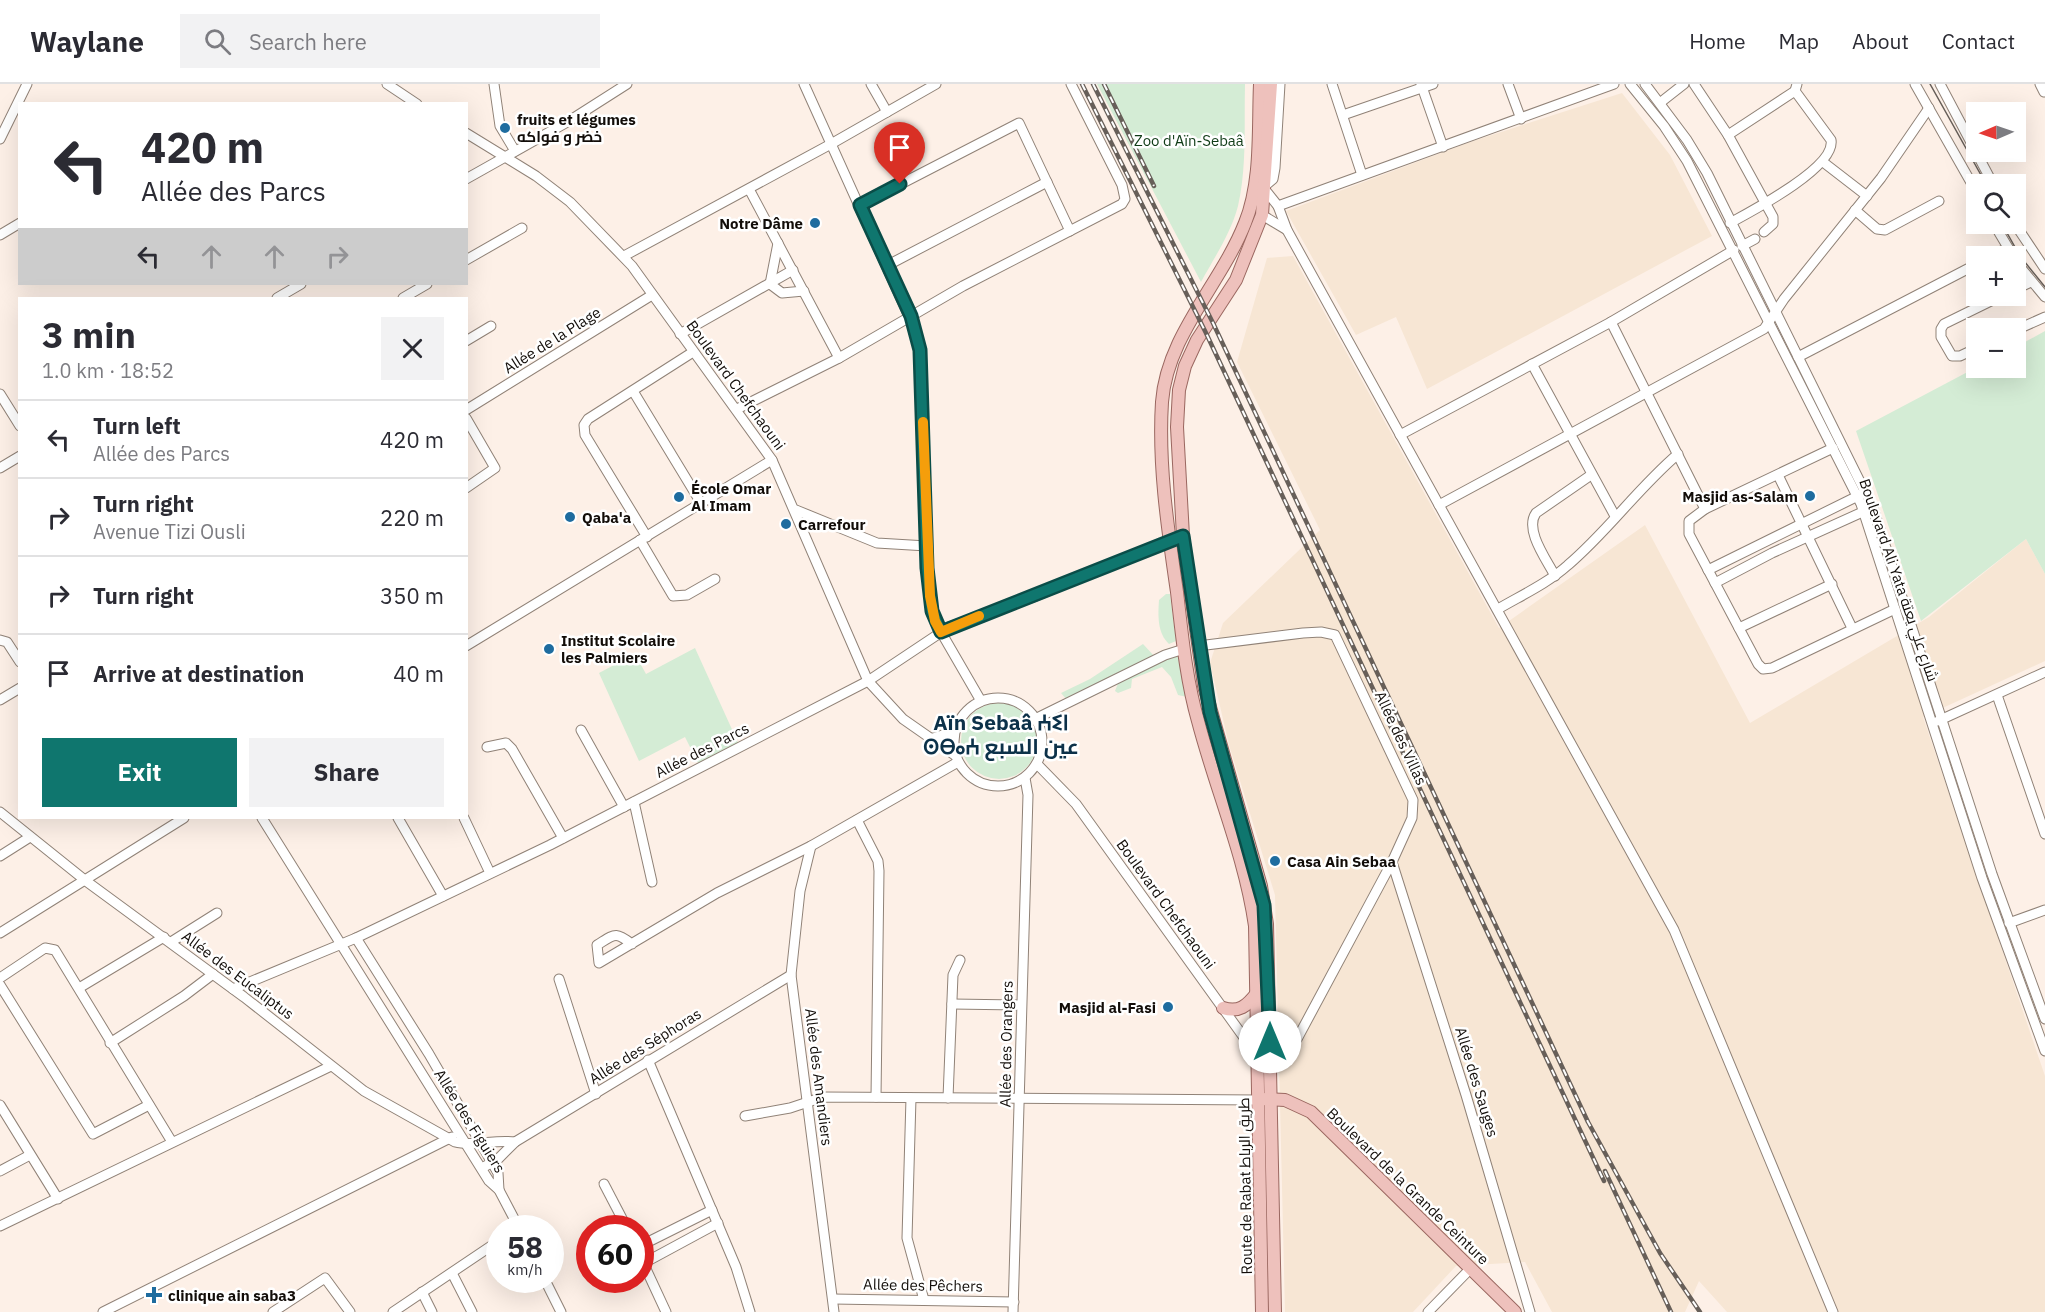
<!DOCTYPE html>
<html lang="en">
<head>
<meta charset="utf-8">
<style>
	:root { --surface:#fff; --page:#f2f2f3; --text:#2b2b33; --muted:#7c7c81; --line:#e1e1e2; --accent:#0f766e }
	body { margin:0; font-family:"IBM Plex Sans",Cairo,"Noto Sans Tifinagh",sans-serif; background:var(--page); color:var(--text); height:100vh; display:flex; flex-direction:column; font-size:22px; white-space:nowrap }
	* { box-sizing:border-box; margin:0 }
	p { font-size:20px; color:var(--muted) }
	.icon { flex:none; width:33px; height:33px; fill:none; stroke:currentColor; stroke-width:2; stroke-linecap:round; stroke-linejoin:round }
	.map { position:relative; flex:1; overflow:hidden }
	.drawer { position:absolute; left:18px; top:213px; width:450px; height:522px; display:flex; flex-direction:column; background:var(--surface); border-radius:0px; box-shadow:0 6px 24px #0002 }
	.drawer>* { flex:none }
	.guide { position:absolute; left:18px; top:18px; width:450px; height:183px; border-radius:0px; box-shadow:0 6px 24px #0002; background:#fff; color:var(--text); overflow:hidden }
	.needle { width:39px; rotate:268deg }
	.buttons { position:absolute; left:1966px; top:18px; display:grid; gap:12px }
	.buttons a { display:grid; place-items:center; width:60px; height:60px; border-radius:0px; background:var(--surface); box-shadow:0 6px 24px #0002; font-size:30px }
	.speed { position:absolute; left:486px; top:1131px; display:flex; gap:12px; font-size:30px; font-weight:700; text-align:center }
	.speed>* { display:grid; place-content:center; width:78px; height:78px; border-radius:50%; background:var(--surface); box-shadow:0 6px 24px #0002; line-height:1 }
	.speed small { font-size:15px; font-weight:400 }
	.speed .limit { border:9px solid #d22; background:#fff; color:#111 }
	.pin { position:absolute; display:grid; place-items:center; width:51px; height:51px; color:#fff; margin:-62px -26px; border-radius:50% 50% 50% 0; rotate:-45deg; box-shadow:0 0 6px #0007 }
	.pin .icon { rotate:45deg }
	.me { position:absolute; width:66px; margin:-33px; rotate:0deg; stroke-linejoin:round; filter:drop-shadow(0 0 4px #0008) }
	.turn { display:flex; align-items:center; gap:21px; height:126px; padding:0 24px; font-size:27px }
	.turn .icon { width:78px; height:78px; stroke-width:2.5 }
	.turn b { display:block; font-size:42px; line-height:51px }
	.lanes { display:flex; align-items:center; height:57px; padding:0 24px; background:#0003; justify-content:center; gap:30px; direction:ltr }
	.lanes .off { opacity:.35 }
	.round { display:grid; place-items:center; flex:none; width:63px; height:63px; border-radius:0px; background:var(--page) }
	.summary { display:flex; align-items:center; justify-content:space-between; height:102px; padding:0 24px }
	h1 { font-size:36px; font-weight:700; line-height:45px }
	.primary-button { display:flex; gap:12px; margin-top:auto; padding:12px 24px }
	.primary-button a { flex:1; height:69px; border-radius:0px; background:var(--accent); color:#fff; font-size:24px; font-weight:700; line-height:69px; text-align:center }
	.primary-button a+a { background:var(--page); color:var(--text) }
	ul { padding:0; list-style:none }
	li { display:flex; align-items:center; gap:18px; height:78px; padding:0 24px; border-top:2px solid var(--line) }
	li div { flex:1 }
	li b { display:block; font-size:22px }
	li em { font-style:normal }
	header { display:flex; align-items:center; gap:36px; box-sizing:border-box; height:84px; padding:0 30px; background:var(--surface); border-bottom:2px solid var(--line) }
	header strong { font-size:28px }
	nav { display:flex; gap:33px; margin-inline-start:auto; font-size:21px }
	.search { width:420px; height:54px; background:var(--page); display:flex; align-items:center; gap:15px; box-sizing:border-box; padding:0 21px; border-radius:0px; color:var(--muted); font-size:22px }
	.map>svg:first-child { display:block }
</style>
</head>
<body>
<header>
<strong>Waylane</strong>
<div class="search"><svg class="icon" aria-label="search" viewBox="0 0 24 24"><circle cx="10" cy="10" r="6"/><path d="M15 15l6 6"/></svg>Search here</div>
<nav><a>Home</a><a>Map</a><a>About</a><a>Contact</a></nav>
</header>
<div class="map">
<svg width="2045" height="1228" viewBox="0 0 2045 1228">
	<rect width="100%" height="100%" fill="#fdf0e7"/>
	<g fill="#f7e6d4">
		<polygon points="1622,9 1670,71 1712,152 1427,305 1396,233 1356,251 1286,127 1473,57"/>
		<polygon points="1293,172 1499,544 1645,441 1750,639 1929,533 2026,455 2045,490 2045,577 1923,633 2045,992 2045,1228 1727,1228 1699,1197 1685,1228 1552,1228 1525,1178 1456,1182 1413,1228 1285,1228 1275,811 1229,661 1210,579 1223,539 1320,446 1237,278 1267,174"/>
	</g>
	<g fill="#d4ecd5">
		<path d="M 1097,0 L 1245,0 C 1244,40 1247,83 1238,122 C 1231,149 1214,174 1201,198 Z"/>
		<polygon points="2045,247 2045,490 2026,455 1921,537 1856,347 1977,283 2016,284 2016,263"/>
		<path d="M 1166,510 L 1170,510 L 1176,557 L 1169,560 C 1157,549 1158,531 1159,516 Z"/>
		<polygon points="1143,560 1155,573 1068,617 1061,609 1090,595"/>
		<polygon points="695,564 740,663 699,681 685,653 639,677 599,589 635,570 646,590"/>
		<polygon points="1180,570 1187,613 1178,611 1171,593 1162,583 1132,595 1131,604 1118,609 1115,607 1119,597 1166,573"/>
		<circle cx="999" cy="657" r="38"/>
	</g>
	<g fill="none" stroke-linecap="round" stroke-linejoin="round">
		<defs>
			<g id="minor">
				<polyline points="387,0 417,20"/>
				<polyline points="494,0 500,42 515,67"/>
				<polyline points="804,0 916,248 920,266 927,484 932,527 941,548 981,617"/>
				<polyline points="871,0 887,28"/>
				<polyline points="1332,0 1362,91"/>
				<polyline points="1421,0 1443,63"/>
				<polyline points="1508,0 1521,35"/>
				<polyline points="1630,0 1664,42 1687,77 1861,420 1982,794 2045,967"/>
				<polyline points="1645,0 1687,56 1707,89 1873,424 1992,790 2045,935"/>
				<polyline points="1694,0 1728,51 1773,133 1773,140 1764,148"/>
				<polyline points="1915,0 1977,109"/>
				<polyline points="1940,0 1993,100"/>
				<polyline points="2040,0 2044,8"/>
				<polyline points="1661,18 1684,0"/>
				<polyline points="1343,31 1433,0"/>
				<polyline points="466,49 536,92 570,118 632,182 772,376 868,597 903,635 956,672"/>
				<polyline points="1728,51 1795,7"/>
				<polyline points="0,55 27,0"/>
				<polyline points="1823,78 1867,112"/>
				<polyline points="466,95 569,37 627,0"/>
				<polyline points="1266,101 1273,95 1275,84 1280,0"/>
				<polyline points="749,105 839,274"/>
				<polyline points="1266,107 1278,122 1287,146 1674,846 1833,1228"/>
				<polyline points="860,121 1019,39 1070,147"/>
				<polyline points="1278,122 1614,0"/>
				<polyline points="1855,126 1877,145 1885,146 1939,117"/>
				<polyline points="1262,131 1287,146"/>
				<path d="M 1730,139 C 1752,127 1836,83 1831,56 L 1795,7 L 1797,0"/>
				<polyline points="1994,140 2013,172"/>
				<polyline points="2015,140 2045,185"/>
				<polyline points="0,151 20,139"/>
				<polyline points="778,159 770,200 782,209 804,207"/>
				<polyline points="1742,162 1755,155"/>
				<polyline points="624,172 831,60 936,0"/>
				<polyline points="1991,172 2008,164"/>
				<polyline points="466,176 522,144"/>
				<polyline points="2016,178 2045,213"/>
				<polyline points="888,181 1047,98"/>
				<polyline points="2016,205 2031,198"/>
				<polyline points="277,214 301,200"/>
				<polyline points="403,214 427,200"/>
				<polyline points="1611,238 1705,425"/>
				<polyline points="2016,246 2045,233"/>
				<polyline points="680,250 793,186"/>
				<polyline points="466,257 491,242"/>
				<polyline points="1977,264 1960,272 1952,272 1941,253 1941,245 1944,240 2001,212"/>
				<polyline points="1798,273 1977,180"/>
				<polyline points="1532,280 1615,432"/>
				<polyline points="633,307 701,419"/>
				<polyline points="0,310 20,342"/>
				<polyline points="737,325 839,274 963,202 1122,120 1125,115 1122,101 1071,0"/>
				<polyline points="466,326 652,211"/>
				<polyline points="466,334 495,384 466,404"/>
				<polyline points="1400,351 1611,238 1734,166"/>
				<polyline points="1833,364 1705,425 1689,437 1689,450 1758,580 1763,585 1772,584 1895,525"/>
				<polyline points="0,384 20,372"/>
				<polyline points="1778,391 1852,544"/>
				<polyline points="1439,421 1764,245 1784,215 1881,94 1929,24"/>
				<polyline points="796,426 877,459 927,462"/>
				<polyline points="647,453 585,351 584,341 588,335 693,268"/>
				<polyline points="640,456 673,512 687,511 715,495"/>
				<polyline points="1708,486 1862,410"/>
				<path d="M 1555,492 C 1547,476 1524,446 1536,429 L 1591,391"/>
				<polyline points="1715,499 1772,469 1867,426"/>
				<path d="M 1498,525 C 1522,511 1548,499 1568,481 C 1608,447 1638,404 1678,370"/>
				<polyline points="1739,544 1832,500"/>
				<polyline points="0,556 7,558 20,578"/>
				<polyline points="466,562 772,376"/>
				<polyline points="1997,611 2045,750"/>
				<circle cx="998" cy="658" r="44"/>
				<polyline points="0,616 20,604"/>
				<polyline points="1035,635 1165,571 1184,565"/>
				<polyline points="1938,637 2045,588"/>
				<polyline points="581,646 624,723"/>
				<polyline points="930,655 955,647"/>
				<polyline points="487,663 506,659 512,665 563,754"/>
				<polyline points="1037,680 1076,720 1258,973 1269,979 1277,979 1289,970 1392,778 1412,734 1413,716 1335,551 1321,548 1303,549 1198,562"/>
				<polyline points="634,718 652,798"/>
				<path d="M 0,728 L 86,797 L 244,913 L 364,1007 L 455,1058 C 474,1063 495,1055 515,1058"/>
				<polyline points="262,734 489,1097 499,1106 519,1144"/>
				<polyline points="398,734 443,812"/>
				<polyline points="464,734 490,789"/>
				<polyline points="857,736 878,777 879,787 876,1013"/>
				<polyline points="811,762 800,807 791,891 834,1228"/>
				<polyline points="0,772 30,753"/>
				<polyline points="1392,778 1466,1011 1530,1228"/>
				<polyline points="2009,839 2045,826"/>
				<polyline points="0,849 184,734"/>
				<polyline points="356,854 429,970 498,1089 499,1106"/>
				<polyline points="171,858 217,829"/>
				<path d="M 632,860 C 615,847 615,850 597,861 L 599,879 L 717,809 L 811,762 L 958,678"/>
				<polyline points="0,894 45,864 55,866 172,1058"/>
				<polyline points="559,895 596,1010"/>
				<polyline points="0,901 93,1050 149,1021"/>
				<polyline points="79,904 164,853"/>
				<polyline points="233,905 356,854 550,761 868,597 949,543 1036,512 1183,452"/>
				<polyline points="952,920 1021,921"/>
				<polyline points="110,959 184,912 213,890"/>
				<polyline points="648,976 736,1183 750,1228"/>
				<polyline points="911,1014 907,1154 924,1216"/>
				<polyline points="948,1014 953,891 960,876"/>
				<polyline points="0,1021 58,1115"/>
				<polyline points="745,1032 790,1024 823,1013 1258,1016"/>
				<polyline points="482,1084 498,1075 515,1058 791,891"/>
				<polyline points="0,1087 30,1071"/>
				<polyline points="604,1100 627,1144"/>
				<polyline points="0,1142 331,982"/>
				<polyline points="640,1162 712,1126"/>
				<polyline points="640,1172 666,1228"/>
				<polyline points="644,1179 718,1139"/>
				<polyline points="452,1189 472,1228"/>
				<polyline points="545,1196 561,1228"/>
				<polyline points="422,1208 432,1228"/>
				<polyline points="833,1215 1014,1218"/>
				<polyline points="103,1228 452,1053"/>
				<polyline points="273,1228 325,1194 350,1228"/>
				<polyline points="393,1228 500,1156"/>
				<polyline points="1013,1228 1028,711 1025,694"/>
				<polyline points="1428,1228 1471,1184"/>
			</g>
			<g id="major">
				<path d="M 1260,0 C 1258,45 1262,97 1245,139 C 1221,200 1167,251 1162,318 C 1158,381 1168,446 1177,508 C 1182,551 1186,595 1198,637 C 1216,706 1245,772 1255,842 L 1262,1228"/>
				<polyline points="1271,0 1262,131 1236,196 1197,256 1185,282 1179,306 1177,343 1183,452 1204,602 1261,802 1267,840 1275,1228"/>
				<path d="M 1223,924 C 1239,929 1247,922 1257,909"/>
				<polyline points="1262,1015 1285,1016 1311,1028 1515,1228"/>
			</g>
		</defs>
		<use href="#minor" stroke="#908277" stroke-width="11"/>
		<use href="#major" stroke="#9a6760" stroke-width="14"/>
		<use href="#minor" stroke="#fff" stroke-width="9"/>
		<use href="#major" stroke="#eec1bc" stroke-width="12"/>
		<g stroke="#675f59" stroke-width="1.5">
			<polyline points="1930,0 1986,100"/>
			<polyline points="2002,140 2020,172 2045,203"/>
		</g>
		<defs>
			<g id="rail">
				<polyline points="1082,0 1206,249 1604,1097"/>
				<polyline points="1093,0 1213,239 1588,1038 1660,1169 1700,1228"/>
				<polyline points="1104,0 1154,102"/>
				<polyline points="1605,1087 1671,1228"/>
			</g>
		</defs>
		<use href="#rail" stroke="#675f59" stroke-width="4.5"/>
		<use href="#rail" stroke="#fff" stroke-width="2" stroke-dasharray="7" stroke-linecap="butt"/>
	</g>
	<g fill="none" stroke-linecap="round" stroke-linejoin="round">
		<defs>
			<polyline id="route" points="900,100 860,121 911,232 920,266 927,484 932,527 941,548 1183,452 1210,628 1264,821 1270,958"/>
		</defs>
		<use href="#route" stroke="#0a4d48" stroke-width="15"/>
		<use href="#route" stroke="#0f766e" stroke-width="10"/>
		<polyline stroke="#f59e0b" stroke-width="10" points="923,338 930,512 935,537 941,548 979,532"/>
	</g>
	<g fill="#1e6c9f" stroke="#fff" stroke-width="2">
		<circle cx="505" cy="44" r="6"/>
		<circle cx="815" cy="139" r="6"/>
		<circle cx="1810" cy="412" r="6"/>
		<circle cx="679" cy="413" r="6"/>
		<circle cx="570" cy="433" r="6"/>
		<circle cx="786" cy="440" r="6"/>
		<circle cx="549" cy="565" r="6"/>
		<circle cx="1275" cy="777" r="6"/>
		<circle cx="1168" cy="923" r="6"/>
		<path d="M151 1202h6v6h6v6h-6v6h-6v-6h-6v-6h6z"/>
	</g>
	<g text-anchor="middle" dominant-baseline="central" stroke-width="5" stroke-linejoin="round" paint-order="stroke">
		<g font-size="15" font-weight="bold" fill="#120d09" stroke="#fff" text-anchor="start">
			<text x="517" y="35">fruits et légumes<tspan x="517" dy="17">خضر و فواكه</tspan></text>
			<text x="803" y="139" text-anchor="end">Notre Dâme</text>
			<text x="691" y="404">École Omar<tspan x="691" dy="17">Al Imam</tspan></text>
			<text x="1798" y="412" text-anchor="end">Masjid as-Salam</text>
			<text x="582" y="433">Qaba'a</text>
			<text x="798" y="440">Carrefour</text>
			<text x="561" y="556">Institut Scolaire<tspan x="561" dy="17">les Palmiers</tspan></text>
			<text x="1287" y="777">Casa Ain Sebaa</text>
			<text x="1156" y="923" text-anchor="end">Masjid al-Fasi</text>
			<text x="168" y="1211">clinique ain saba3</text>
		</g>
		<g font-size="15" fill="#0f3b16" stroke="#fff">
			<text x="1189" y="56">Zoo d'Aïn-Sebaâ</text>
		</g>
		<g font-size="15" fill="#120d09" stroke="#fff">
			<text transform="translate(552 256) rotate(-32)">Allée de la Plage</text>
			<text transform="translate(736 301) rotate(54)">Boulevard Chefchaouni</text>
			<text transform="translate(1899 496) rotate(71)">Boulevard Ali Yata شارع علي يعتة</text>
			<text transform="translate(1401 654) rotate(65)">Allée des Villas</text>
			<text transform="translate(702 666) rotate(-27)">Allée des Parcs</text>
			<text transform="translate(1166 820) rotate(54)">Boulevard Chefchaouni</text>
			<text transform="translate(238 891) rotate(37)">Allée des Eucaliptus</text>
			<text transform="translate(1006 960) rotate(-89)">Allée des Orangers</text>
			<text transform="translate(645 962) rotate(-32)">Allée des Séphoras</text>
			<text transform="translate(819 993) rotate(83)">Allée des Amandiers</text>
			<text transform="translate(1477 998) rotate(73)">Allée des Sauges</text>
			<text transform="translate(470 1037) rotate(58)">Allée des Figuiers</text>
			<text transform="translate(1245 1102) rotate(-91)">Route de Rabat طريق الرباط</text>
			<text transform="translate(1408 1102) rotate(44)">Boulevard de la Grande Ceinture</text>
			<text transform="translate(923 1201) rotate(1)">Allée des Pêchers</text>
		</g>
		<g font-size="21" font-weight="bold" fill="#0c3149" stroke="#fff">
			<text x="1001" y="638">Aïn Sebaâ ⵄⵉⵏ<tspan x="1001" dy="24">ⵙⴱⴰⵄ عين السبع</tspan></text>
		</g>
	</g>
</svg>
<div class="buttons">
<a><svg class="needle" viewBox="-14 -14 28 28"><path d="M0-13l5 13h-10z" fill="#e53935"/><path d="M0 13l5-13h-10z" fill="#7c7c81"/></svg></a>
<a><svg class="icon" aria-label="search" viewBox="0 0 24 24"><circle cx="10" cy="10" r="6"/><path d="M15 15l6 6"/></svg></a>
<a>+</a>
<a>−</a>
</div>
<div class="speed"><div>58<small>km/h</small></div><div class="limit">60</div></div>
<div class="pin" style="left:900px;top:100px;background:#d93025"><svg class="icon" aria-label="arrive" viewBox="0 0 24 24"><path d="M6 21V4h12l-3 4 3 4H6"/></svg></div>
<svg class="me" style="left:1270px;top:958px" viewBox="-20 -20 40 40"><circle r="19" fill="#fff"/><path d="M0-13L10 11 0 6-10 11z" fill="#0f766e"/></svg>
<div class="guide">
<div class="turn"><svg class="icon" aria-label="left" viewBox="0 0 24 24"><path d="M17 20v-9H6M10 6l-5 5 5 5"/></svg><div><b>420 m</b>Allée des Parcs</div></div>
<div class="lanes"><svg class="icon" aria-label="left" viewBox="0 0 24 24"><path d="M17 20v-9H6M10 6l-5 5 5 5"/></svg><svg class="icon off" aria-label="ahead" viewBox="0 0 24 24"><path d="M12 20V5M6 11l6-6 6 6"/></svg><svg class="icon off" aria-label="ahead" viewBox="0 0 24 24"><path d="M12 20V5M6 11l6-6 6 6"/></svg><svg class="icon off" aria-label="right" viewBox="0 0 24 24"><path d="M7 20v-9h11M14 6l5 5-5 5"/></svg></div>
</div>
<section class="drawer">
<div class="summary"><div><h1>3 min</h1><p>1.0 km · 18:52</p></div><a class="round"><svg class="icon" aria-label="close" viewBox="0 0 24 24"><path d="M6 6l12 12M18 6L6 18"/></svg></a></div>
<ul>
<li><svg class="icon" aria-label="left" viewBox="0 0 24 24"><path d="M17 20v-9H6M10 6l-5 5 5 5"/></svg><div><b>Turn left</b><p>Allée des Parcs</p></div><em>420 m</em></li>
<li><svg class="icon" aria-label="right" viewBox="0 0 24 24"><path d="M7 20v-9h11M14 6l5 5-5 5"/></svg><div><b>Turn right</b><p>Avenue Tizi Ousli</p></div><em>220 m</em></li>
<li><svg class="icon" aria-label="right" viewBox="0 0 24 24"><path d="M7 20v-9h11M14 6l5 5-5 5"/></svg><div><b>Turn right</b></div><em>350 m</em></li>
<li><svg class="icon" aria-label="arrive" viewBox="0 0 24 24"><path d="M6 21V4h12l-3 4 3 4H6"/></svg><div><b>Arrive at destination</b></div><em>40 m</em></li>
</ul>
<div class="primary-button"><a>Exit</a><a>Share</a></div>
</section>
</div>
</body>
</html>
